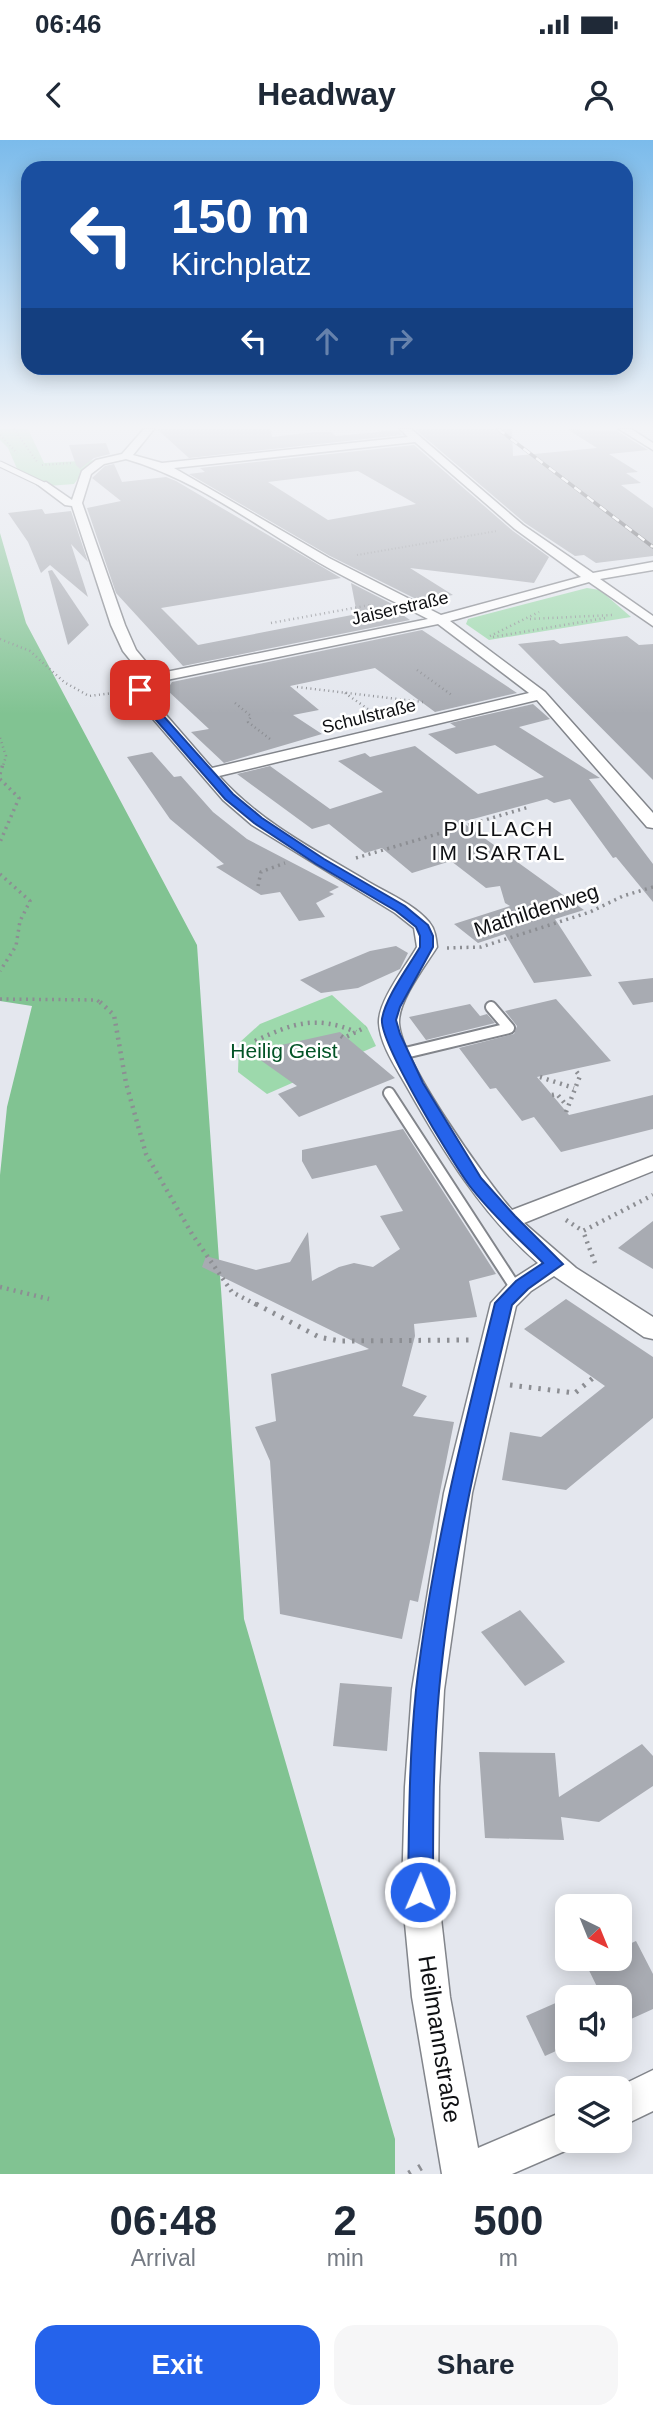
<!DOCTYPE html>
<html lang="en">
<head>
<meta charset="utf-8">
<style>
	:root { --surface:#fff; --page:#f6f6f7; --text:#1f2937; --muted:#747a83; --accent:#2563eb }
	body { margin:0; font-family:Helvetica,sans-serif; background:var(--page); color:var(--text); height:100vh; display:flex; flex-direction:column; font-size:26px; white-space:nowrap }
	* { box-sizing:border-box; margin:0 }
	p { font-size:23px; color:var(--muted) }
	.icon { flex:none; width:38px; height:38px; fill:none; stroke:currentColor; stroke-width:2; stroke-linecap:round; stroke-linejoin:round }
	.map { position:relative; height:2034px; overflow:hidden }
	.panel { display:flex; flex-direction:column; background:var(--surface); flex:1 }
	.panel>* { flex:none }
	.guide { position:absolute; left:21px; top:21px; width:612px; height:214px; border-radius:21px; box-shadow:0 4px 18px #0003; background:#1a4fa0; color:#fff; overflow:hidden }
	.needle { width:46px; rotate:137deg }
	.tools { position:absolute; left:555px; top:1754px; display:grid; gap:14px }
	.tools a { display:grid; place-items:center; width:77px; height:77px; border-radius:14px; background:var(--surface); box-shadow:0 4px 18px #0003; font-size:35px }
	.pin { position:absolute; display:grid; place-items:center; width:60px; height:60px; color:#fff; margin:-30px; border-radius:14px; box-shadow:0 4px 10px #0006 }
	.me { position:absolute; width:77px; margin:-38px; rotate:1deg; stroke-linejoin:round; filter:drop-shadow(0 0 5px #0008) }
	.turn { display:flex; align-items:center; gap:24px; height:147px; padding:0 35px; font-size:32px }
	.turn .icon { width:91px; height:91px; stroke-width:2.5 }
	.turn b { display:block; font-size:49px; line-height:60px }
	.lanes { display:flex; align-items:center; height:66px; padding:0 35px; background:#0003; justify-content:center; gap:35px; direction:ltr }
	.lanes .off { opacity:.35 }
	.eta { display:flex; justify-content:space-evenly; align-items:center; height:119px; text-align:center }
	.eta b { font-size:42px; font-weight:800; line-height:49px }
	.cta { display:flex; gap:14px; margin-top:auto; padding:14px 35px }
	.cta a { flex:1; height:80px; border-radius:21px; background:var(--accent); color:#fff; font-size:28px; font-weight:800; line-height:80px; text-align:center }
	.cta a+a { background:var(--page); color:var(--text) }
	.status { display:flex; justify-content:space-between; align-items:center; height:49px; padding:0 35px; background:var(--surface); direction:ltr }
	.status svg { height:19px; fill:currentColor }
	header { display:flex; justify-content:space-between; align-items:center; height:91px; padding:0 35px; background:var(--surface); font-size:32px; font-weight:800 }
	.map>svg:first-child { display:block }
</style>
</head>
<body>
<div class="status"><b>06:46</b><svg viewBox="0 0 49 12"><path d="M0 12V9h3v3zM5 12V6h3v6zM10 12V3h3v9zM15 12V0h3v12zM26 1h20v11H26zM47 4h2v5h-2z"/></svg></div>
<header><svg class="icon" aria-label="back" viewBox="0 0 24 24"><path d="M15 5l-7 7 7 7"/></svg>Headway<svg class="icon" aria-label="person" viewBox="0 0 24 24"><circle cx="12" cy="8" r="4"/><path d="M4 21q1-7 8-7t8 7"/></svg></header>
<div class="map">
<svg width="653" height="2034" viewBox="0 0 653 2034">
	<rect width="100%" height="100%" fill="#e4e7ee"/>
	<g fill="#9dd9ac">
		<polygon points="0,289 28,289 44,323 99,320 82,333 74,344 48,346 18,331 8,308 0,300"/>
		<polygon points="587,448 600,450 631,477 489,500 466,484 468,479"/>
		<polygon points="332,855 367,887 376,906 267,954 238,932 239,903 260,884"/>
	</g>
	<polygon fill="#81c392" points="0,393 26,483 197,805 244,1479 395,1999 395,2034 0,2034 0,1035 7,967 32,866 0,861"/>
	<g fill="#a8abb2" fill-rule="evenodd">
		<polygon points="157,289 271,289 272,297 315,292 331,292 336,296 398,290 402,295 189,318"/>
		<polygon points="415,289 512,289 513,316 597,308 567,289 617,291 648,310 609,314 638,332 626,333 641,343 621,345 653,368 653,416 596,423 584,415 575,416 525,383"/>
		<polygon points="106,303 110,314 94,318 80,329 76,325 69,305"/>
		<path d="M 414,305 L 513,391 L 549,417 L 534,443 L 410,428 L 453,455 L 420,461 L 330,416 L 189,334 L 205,332 L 200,328 ZM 358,331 L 416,364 L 328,380 L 268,342 Z"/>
		<polygon points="114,324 122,342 166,337 176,341 341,438 161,468 198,505 357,474 351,443 396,466 391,467 410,480 183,526 116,453 87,368 121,361 92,338 105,326"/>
		<polygon points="42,369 45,374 71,371 88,422 71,404 88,457 50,425 41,433 28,402 8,373"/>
		<polygon points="52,430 89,485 68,505 48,431"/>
		<polygon points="422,490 517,553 435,572 375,528 290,546 319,570 293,575 322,594 224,623 191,592 209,589 167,550 172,542"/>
		<polygon points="627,496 639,505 653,504 653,640 518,504 554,500 560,504"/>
		<polygon points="533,564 550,579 519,587 600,638 589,639 653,724 653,762 616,717 613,718 570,659 554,663 547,659 462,682 584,770 555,779 592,836 534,843 505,794 478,803 454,784 510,766 505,763 500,746 486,748 451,721 412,733 382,708 365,713 329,684 312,689 237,634 270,626 330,669 383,652 338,621 365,613 370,617 415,606 478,654 544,637 495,605 456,614 428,594 456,587 450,583"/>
		<polygon points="152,612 174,637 181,636 213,672 247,699 339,747 329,752 334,754 316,763 325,777 299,781 280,752 261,755 216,727 224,724 170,679 127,617"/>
		<polygon points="396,806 408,813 400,829 358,848 321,853 300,840 370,811"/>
		<polygon points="653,838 653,862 633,865 618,842"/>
		<polygon points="556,859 611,921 537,937 569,975 653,955 653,989 561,1012 534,977 522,981 496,948 490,949 459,908 514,894 517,886 505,871"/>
		<polygon points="470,864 480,876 487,874 495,883 426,900 409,877"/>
		<polygon points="340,892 395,938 299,977 278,954 297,946 249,912"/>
		<polygon points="403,989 496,1134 469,1141 477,1177 414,1184 415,1196 402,1246 427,1256 413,1276 454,1282 418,1462 410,1460 402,1499 280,1474 270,1321 255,1287 276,1281 271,1234 369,1209 202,1127 206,1116 256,1130 290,1122 308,1092 312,1141 339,1127 354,1123 373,1127 400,1109 380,1076 403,1071 376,1025 312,1039 302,1021 302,1010"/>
		<polygon points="653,1081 653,1129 618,1108"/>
		<polygon points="566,1159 653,1217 653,1278 566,1350 502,1340 510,1292 541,1297 605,1246 524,1189"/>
		<polygon points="520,1470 565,1522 525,1546 481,1492"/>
		<polygon points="340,1543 392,1547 387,1611 333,1606"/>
		<polygon points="642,1604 653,1616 653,1646 599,1682 561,1677 564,1700 485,1698 479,1612 555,1613 559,1657"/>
		<polygon points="636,1801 653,1834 653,1869 620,1884 620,1857 602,1857 583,1818 620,1818 620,1808"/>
		<polygon points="567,1858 567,1906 545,1916 526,1876"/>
	</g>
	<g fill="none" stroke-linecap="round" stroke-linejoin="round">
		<defs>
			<polyline id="service-far1" points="0,324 42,344"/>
			<g id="service">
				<polyline points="401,914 509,888 491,867"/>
				<polyline points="389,953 517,1150"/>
			</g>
			<g id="minor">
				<path d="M 144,289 L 154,289 L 133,315 L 162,323 L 408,297 L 400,289 L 411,289 L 523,385 L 593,433 L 653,422 L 653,430 L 600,439 L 653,476 L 653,486 L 589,442 L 450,481 L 545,552 L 653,673 L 653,688 L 647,687 L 537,560 L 219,636 C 260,682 315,710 367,741 C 387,753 414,764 429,782 C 435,789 436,798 437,807 C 425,826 398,861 399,883 C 401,921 485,1039 512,1070 L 653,1016 L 653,1031 L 524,1083 L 576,1128 L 653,1177 L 653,1199 L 644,1197 L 554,1136 L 531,1151 L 516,1166 L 472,1353 L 444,1550 L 439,1647 L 438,1752 L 450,1857 L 478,2008 L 567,1970 L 567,2000 L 583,2000 L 581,2004 L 512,2034 L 442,2034 L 412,1857 L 402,1752 L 405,1647 L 412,1550 L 444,1353 L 491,1163 L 513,1139 L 538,1123 C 482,1075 443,1011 407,947 C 397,929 380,905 379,883 C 378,861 406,826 417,807 L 414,788 L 395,773 L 252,685 L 223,660 L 141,565 L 133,550 L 136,541 L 144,537 L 123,511 L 111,485 L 72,366 L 65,365 L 37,344 L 46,342 L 72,360 L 82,331 L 96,320 L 122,314 ZM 415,302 L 515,389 L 581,437 L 441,475 L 329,418 L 174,328 ZM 126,319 C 196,339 256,386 318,422 C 354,443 392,460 428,479 L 156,534 L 136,510 L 125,485 L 82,363 L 91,334 L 104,324 ZM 438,484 L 529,553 L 212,628 L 153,560 L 148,546 L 157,542 Z"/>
				<polygon points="619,289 631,289 653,303 653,310"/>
				<polygon points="653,1930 653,1971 620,1987 620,1948 616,1948"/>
			</g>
		</defs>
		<use href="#service-far1" stroke="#82858b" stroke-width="7"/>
		<use href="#service" stroke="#82858b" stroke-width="14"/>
		<use href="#minor" stroke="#82858b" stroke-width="3"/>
		<g stroke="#8c8e93" stroke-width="2" stroke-dasharray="1 2.5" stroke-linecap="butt">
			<polyline points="14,289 38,323"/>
			<polyline points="0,295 17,313"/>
			<polyline points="42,325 72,323"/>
			<polyline points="357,415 497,391"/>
		</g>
		<g stroke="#8c8e93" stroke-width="2.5" stroke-dasharray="1 3.5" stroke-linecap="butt">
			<polyline points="530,479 612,475"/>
			<polyline points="271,483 370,465"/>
			<polyline points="490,496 539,472"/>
			<polyline points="493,497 605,478"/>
			<polyline points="0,499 30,511 64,542 89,556 121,552"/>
			<polyline points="417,530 453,556"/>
			<polyline points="297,547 423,562"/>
			<polyline points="345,553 375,574"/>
			<polyline points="235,563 251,576 248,582 270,599"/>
			<polyline points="0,598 6,616 3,626"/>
		</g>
		<g stroke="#8c8e93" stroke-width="3.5" stroke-dasharray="2 4.5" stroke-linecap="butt">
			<polyline points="0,634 3,624"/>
			<polyline points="0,639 19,658 0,702"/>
			<polyline points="356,718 529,667"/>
			<polyline points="0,734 30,761 20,781 16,806 0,831"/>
			<polyline points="258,746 261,732 285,723"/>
			<polyline points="447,808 481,807 590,772 623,756 653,747"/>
			<polyline points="0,859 97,860 102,864"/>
		</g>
		<g stroke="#8c8e93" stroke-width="4.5" stroke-dasharray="2 5" stroke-linecap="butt">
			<polyline points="100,862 114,875 126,943 146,1014 192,1094 232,1152 259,1166"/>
			<polyline points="341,896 344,898 366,887"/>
			<path d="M 255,901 C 293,883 316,875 356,892"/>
			<polyline points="540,937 574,948"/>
			<polyline points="552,955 557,954 567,966"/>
			<polyline points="566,972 580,936 575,930"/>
			<polyline points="566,1080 583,1091"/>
			<polyline points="595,1123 583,1091 653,1055"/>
			<polyline points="0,1147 49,1159"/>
		</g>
		<g stroke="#8c8e93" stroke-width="5" stroke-dasharray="2.5 7" stroke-linecap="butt">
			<polyline points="256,1164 319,1197 339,1201 470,1200"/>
			<polyline points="510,1245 575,1253 593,1238"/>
		</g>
		<polyline stroke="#8c8e93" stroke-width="7" stroke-dasharray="2.5 9" stroke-linecap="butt" points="409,2034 426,2024"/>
		<use href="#service-far1" stroke="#fff" stroke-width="5"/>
		<use href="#service" stroke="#fff" stroke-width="10"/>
		<use href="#minor" fill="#fff" fill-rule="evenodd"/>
		<defs>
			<polyline id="rail" points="498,289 653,407"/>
		</defs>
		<use href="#rail" stroke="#56575c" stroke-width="3.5"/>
		<use href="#rail" stroke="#fff" stroke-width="2.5" stroke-dasharray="8" stroke-linecap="butt"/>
	</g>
	<linearGradient id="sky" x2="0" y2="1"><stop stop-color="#7bbbeb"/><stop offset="0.5" stop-color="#f3f4f7"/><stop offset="1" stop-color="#f3f4f7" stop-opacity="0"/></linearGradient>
	<rect width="653" height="574" fill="url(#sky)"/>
	<path fill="#2563eb" stroke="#184099" stroke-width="2" d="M 136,548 L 143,548 L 150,561 L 233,654 L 262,678 L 324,719 L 405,766 L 428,785 L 433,796 L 433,807 L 400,867 L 396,880 L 400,894 L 423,943 L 481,1038 L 515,1076 L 563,1124 L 528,1149 L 512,1165 C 482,1292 451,1420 439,1551 C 433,1617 433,1685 433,1752 L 429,1761 L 420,1765 L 411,1761 L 408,1752 C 409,1685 409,1617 416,1550 C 431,1418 463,1291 495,1163 L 516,1141 L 543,1123 C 518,1098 491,1074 469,1045 C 452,1022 379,902 382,879 C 385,858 409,826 420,807 L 420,796 L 416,787 L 396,771 L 316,724 L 254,683 L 225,659 L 142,564 L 135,550 Z"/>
	<g text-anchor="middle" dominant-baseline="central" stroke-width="5" stroke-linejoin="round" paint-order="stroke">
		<g font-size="18" fill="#0f1013" stroke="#fff">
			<text transform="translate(400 468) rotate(-13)">Jaiserstraße</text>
			<text transform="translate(369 576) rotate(-14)">Schulstraße</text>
		</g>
		<g font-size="21" letter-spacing="2" fill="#0f1013" stroke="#fff">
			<text x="499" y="688">PULLACH<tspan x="499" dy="24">IM ISARTAL</tspan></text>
		</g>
		<g font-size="21" fill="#0f1013" stroke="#fff">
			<text transform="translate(536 770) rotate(-18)">Mathildenweg</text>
		</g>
		<g font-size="21" fill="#035427" stroke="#fff">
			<text x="284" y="910">Heilig Geist</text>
		</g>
		<g font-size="24" fill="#0f1013" stroke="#fff">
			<text transform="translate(440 1899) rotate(81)">Heilmannstraße</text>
		</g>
	</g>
</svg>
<div class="tools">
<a><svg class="needle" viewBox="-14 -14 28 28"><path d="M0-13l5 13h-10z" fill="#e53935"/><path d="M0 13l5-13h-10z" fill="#747a83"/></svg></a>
<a><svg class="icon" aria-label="sound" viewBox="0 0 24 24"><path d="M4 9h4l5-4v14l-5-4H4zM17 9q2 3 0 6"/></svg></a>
<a><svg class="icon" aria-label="layers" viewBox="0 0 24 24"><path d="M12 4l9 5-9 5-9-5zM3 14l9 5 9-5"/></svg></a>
</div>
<div class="pin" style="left:140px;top:550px;background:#d93025"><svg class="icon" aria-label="arrive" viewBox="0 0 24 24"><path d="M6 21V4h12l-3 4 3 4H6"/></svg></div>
<svg class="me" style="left:420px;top:1752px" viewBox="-20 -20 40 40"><circle r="17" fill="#2563eb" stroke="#fff" stroke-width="3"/><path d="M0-11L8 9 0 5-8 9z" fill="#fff"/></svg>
<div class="guide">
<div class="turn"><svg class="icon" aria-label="left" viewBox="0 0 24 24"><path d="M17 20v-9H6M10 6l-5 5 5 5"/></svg><div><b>150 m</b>Kirchplatz</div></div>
<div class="lanes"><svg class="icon" aria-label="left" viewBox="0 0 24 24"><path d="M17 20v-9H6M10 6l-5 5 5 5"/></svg><svg class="icon off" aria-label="ahead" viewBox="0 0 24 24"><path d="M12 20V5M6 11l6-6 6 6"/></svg><svg class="icon off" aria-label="right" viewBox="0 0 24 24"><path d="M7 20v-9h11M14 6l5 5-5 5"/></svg></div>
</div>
</div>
<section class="panel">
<div class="eta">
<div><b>06:48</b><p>Arrival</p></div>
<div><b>2</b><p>min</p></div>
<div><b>500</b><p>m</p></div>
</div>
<div class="cta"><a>Exit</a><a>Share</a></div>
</section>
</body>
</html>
